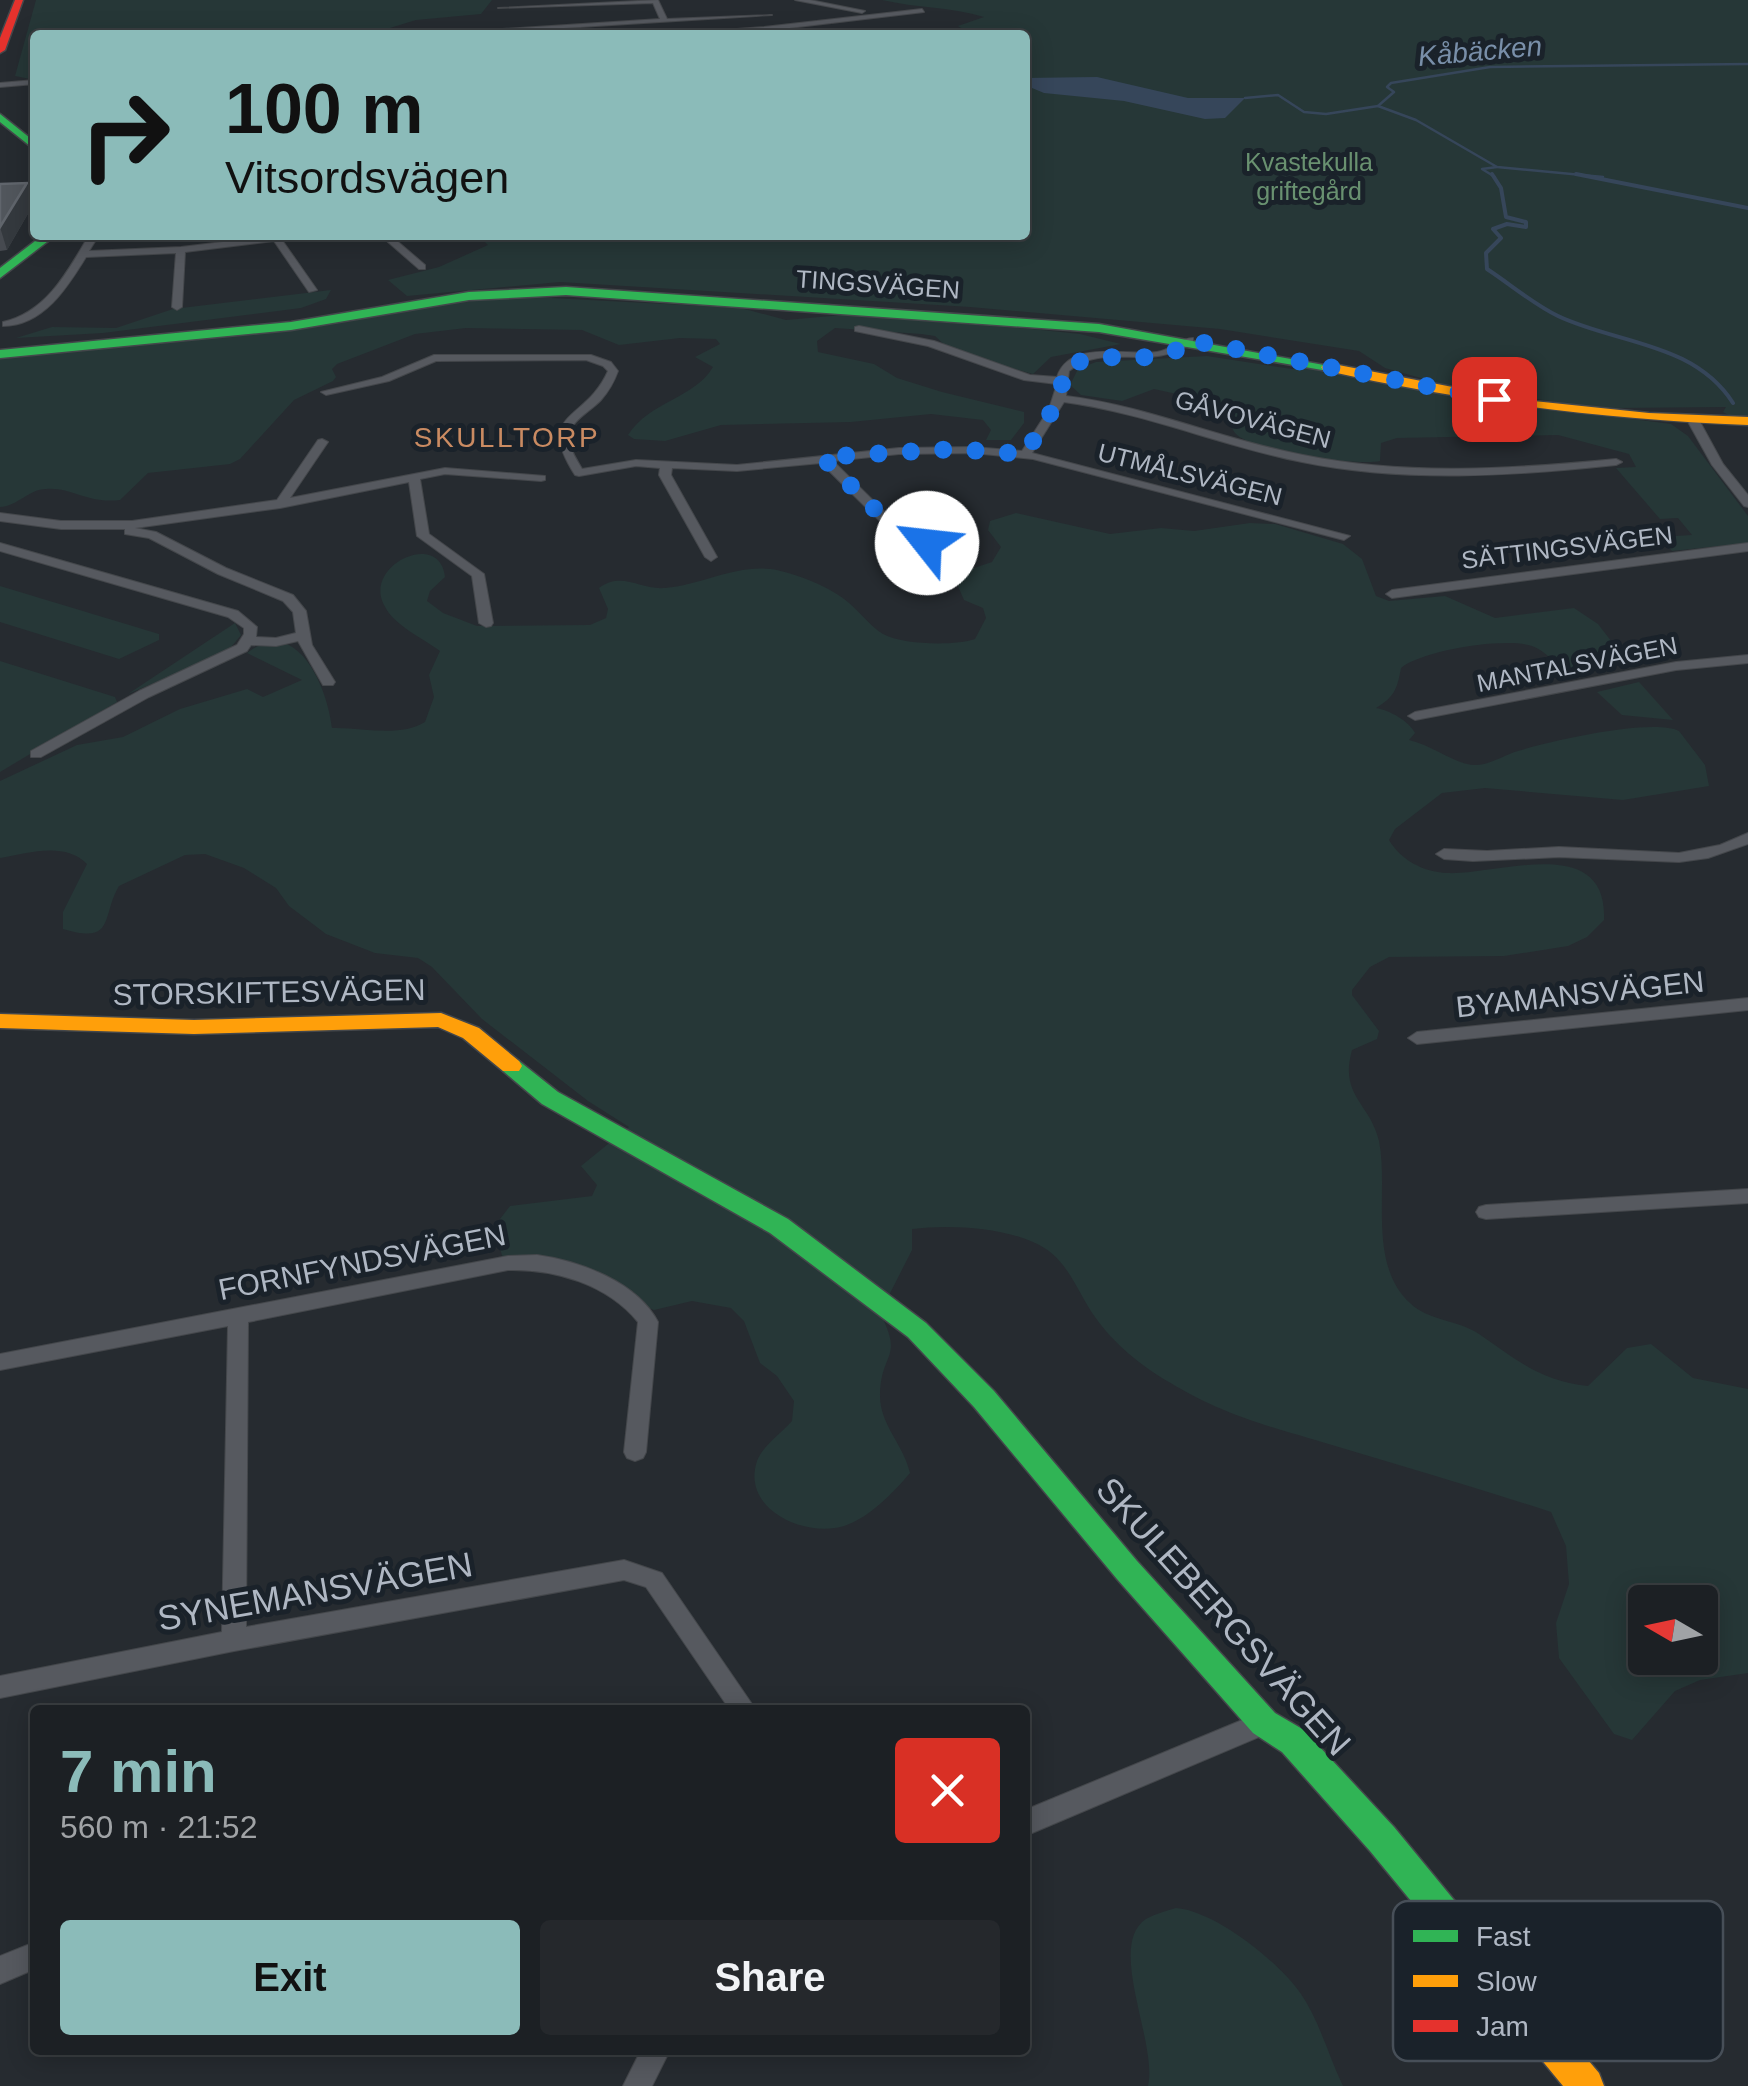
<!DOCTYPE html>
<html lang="en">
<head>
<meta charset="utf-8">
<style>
	:root { --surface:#1c2024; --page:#25282c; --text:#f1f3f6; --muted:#a0a3a6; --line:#3a3e41; --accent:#8bbbb9 }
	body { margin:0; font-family:Arial,sans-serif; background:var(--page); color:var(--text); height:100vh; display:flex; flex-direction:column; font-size:38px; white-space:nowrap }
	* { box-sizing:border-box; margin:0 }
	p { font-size:32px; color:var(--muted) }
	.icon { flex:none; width:55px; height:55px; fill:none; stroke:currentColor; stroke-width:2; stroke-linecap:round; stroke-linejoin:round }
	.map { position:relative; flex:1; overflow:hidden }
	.panel { position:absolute; left:30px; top:1705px; width:1000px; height:350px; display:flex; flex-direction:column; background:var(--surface); border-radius:10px; box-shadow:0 5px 25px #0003,0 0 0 2px var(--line) }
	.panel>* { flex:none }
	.top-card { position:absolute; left:30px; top:30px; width:1000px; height:210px; border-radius:10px; box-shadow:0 5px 25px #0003,0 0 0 2px var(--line); background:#8bbbb9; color:#111; overflow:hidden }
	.needle { width:65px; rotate:279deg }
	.fabs { position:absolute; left:1628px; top:1585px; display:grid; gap:20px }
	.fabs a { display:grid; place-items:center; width:90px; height:90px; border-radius:10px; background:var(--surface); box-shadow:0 5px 25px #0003,0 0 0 2px var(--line); font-size:50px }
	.pin { position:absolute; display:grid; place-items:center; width:85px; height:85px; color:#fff; margin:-42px; border-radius:20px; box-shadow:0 5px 15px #0006 }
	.me { position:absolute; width:110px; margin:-55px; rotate:299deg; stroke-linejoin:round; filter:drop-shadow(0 0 8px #0008) }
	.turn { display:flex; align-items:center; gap:35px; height:210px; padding:0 30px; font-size:45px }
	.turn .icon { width:130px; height:130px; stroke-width:2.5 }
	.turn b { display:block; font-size:70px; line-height:85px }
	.round { display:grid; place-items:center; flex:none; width:105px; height:105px; border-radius:10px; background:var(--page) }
	.summary { display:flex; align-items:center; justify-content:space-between; height:170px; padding:0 30px }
	h1 { font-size:60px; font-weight:700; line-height:75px; color:var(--accent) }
	.cta { display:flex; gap:20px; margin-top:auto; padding:20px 30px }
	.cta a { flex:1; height:115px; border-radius:10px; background:var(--accent); color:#111; font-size:40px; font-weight:700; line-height:115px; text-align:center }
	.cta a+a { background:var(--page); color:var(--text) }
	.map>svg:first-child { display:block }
</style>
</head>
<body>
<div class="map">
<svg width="1748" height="2086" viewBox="0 0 1748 2086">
	<rect width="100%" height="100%" fill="#262b30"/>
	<g fill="#263737" fill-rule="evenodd">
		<polygon points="36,0 492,0 481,14 416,20 390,28 388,35 35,35 35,80 15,76"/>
		<path d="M 882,0 L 1748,0 L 1748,417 L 1730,416 L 1723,412 L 1726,407 L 1616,408 L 1569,404 L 1446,385 L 1385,368 L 1359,351 L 1220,329 L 970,307 L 560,282 L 407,296 L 388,280 L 439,267 L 488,245 L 478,235 L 1025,235 L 1025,35 L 972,35 L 958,26 L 984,17 C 952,7 916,8 882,0 Z"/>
		<polygon points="331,290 326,299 301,308 103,333 16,338 52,327 116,328 173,309"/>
		<path d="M 532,297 L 741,308 L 786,320 L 843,315 L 1032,329 L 1080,334 L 1121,344 L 1051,357 L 1033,374 L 951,351 L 935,336 L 921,334 L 835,328 L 817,341 L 818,352 L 874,364 L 897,378 L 942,392 L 1024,412 L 1024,423 L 1011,440 L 986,440 L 991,430 L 983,420 L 931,414 L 851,422 L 721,425 L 665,441 L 634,439 L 628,435 C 650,401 694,399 713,367 L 695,357 L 720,344 L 716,339 L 680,338 L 619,345 L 582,330 L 466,328 L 415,334 L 337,364 L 332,369 L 336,377 L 333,381 L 294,400 L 240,459 L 230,464 L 148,473 L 120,500 C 87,504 72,487 46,489 C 29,489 18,506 0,507 L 0,359 L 308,328 L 458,302 Z"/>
		<path d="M 1207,356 L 1292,369 L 1317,368 L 1470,398 L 1671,424 L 1688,436 L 1748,516 L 1748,543 L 1672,551 L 1659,537 L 1692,535 L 1678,518 L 1660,519 L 1616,468 L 1636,467 L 1629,454 L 1558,435 L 1397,438 L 1381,443 L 1380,461 C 1356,466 1251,452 1235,433 C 1230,427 1231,418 1227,412 L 1190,397 L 1154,389 L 1122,401 L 1081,395 L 1070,385 L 1078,369 L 1096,362 Z"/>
		<path d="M 1016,513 L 1110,534 L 1161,528 L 1194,531 L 1250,523 L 1275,524 L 1343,544 L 1362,559 L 1376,596 L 1389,601 L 1445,596 L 1495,618 L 1574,608 L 1598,624 L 1625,659 C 1610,668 1582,677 1565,669 C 1553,663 1545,650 1532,646 C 1505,637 1423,650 1401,668 C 1397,690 1394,697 1376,708 C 1389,710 1409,721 1415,733 L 1409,740 C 1432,745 1454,764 1474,765 C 1488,766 1504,755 1518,751 C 1551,741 1652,718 1679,731 L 1705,765 L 1709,786 L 1623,800 L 1485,788 L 1442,793 L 1395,829 L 1389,840 C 1401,860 1423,872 1447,873 C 1495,876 1608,831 1604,920 L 1587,937 L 1568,946 L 1504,956 L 1389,957 L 1370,967 L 1352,990 L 1352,995 L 1379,1031 L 1377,1039 L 1352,1050 C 1339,1096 1370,1103 1379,1141 C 1389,1190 1367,1264 1410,1303 C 1428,1321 1459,1320 1479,1334 C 1517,1360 1540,1381 1588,1386 L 1627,1348 L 1651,1344 L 1693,1378 L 1748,1389 L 1748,1673 L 1700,1680 L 1675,1691 L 1632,1740 L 1614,1734 L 1559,1658 L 1556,1623 L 1569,1584 L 1566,1546 L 1551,1512 C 1478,1488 1405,1467 1332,1445 C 1269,1426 1227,1417 1169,1382 C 1141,1366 1113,1343 1095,1317 C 1079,1295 1070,1265 1046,1249 C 1012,1227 951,1224 912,1229 L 912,1250 L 880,1313 C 904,1359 881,1352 880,1394 C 879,1424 904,1445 910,1473 C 893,1493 869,1518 844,1526 C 804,1538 741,1509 757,1461 C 763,1445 781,1434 792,1421 L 794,1401 L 777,1376 L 760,1363 L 744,1321 L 731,1308 L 692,1301 L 654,1310 L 630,1300 L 605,1281 L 503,1259 L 494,1227 L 510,1206 L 592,1196 L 597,1185 L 581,1166 L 629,1127 L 588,1101 L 482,1019 L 432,967 L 418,958 L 375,953 L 326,934 L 289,906 L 276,888 L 244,868 L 205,854 L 185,855 L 119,886 C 101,916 116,945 63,929 L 63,912 L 87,864 C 65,841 28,853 0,858 L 0,781 L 77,745 L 123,737 L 180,709 L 247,689 L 263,697 L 302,680 L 247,653 C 298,613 328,690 332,728 C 363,727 399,738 425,722 L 434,697 L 429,675 L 440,651 C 423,638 394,626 384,605 C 363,565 440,529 445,577 L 430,591 L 427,601 L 443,613 L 477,626 L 590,625 L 606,618 L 608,609 L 599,588 C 623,571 639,590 665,588 C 701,585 734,565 771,569 C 795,573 831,587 849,603 C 860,612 871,627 883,634 C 903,645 955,646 975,639 L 986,618 L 983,608 L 964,600 L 953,575 L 992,562 L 1001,547 L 988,530 L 990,521 ZM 1645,1602 L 1700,1602 L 1700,1658 L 1645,1658 Z"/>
		<polygon points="0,586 159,634 159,640 119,659 0,622"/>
		<polygon points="235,623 241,635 227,652 128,694"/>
		<polygon points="0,661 115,697 117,702 0,772"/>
		<polygon points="1639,682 1673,720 1622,715 1597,692"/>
		<path d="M 1176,1908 C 1215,1911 1278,1961 1301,1994 C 1319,2020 1329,2057 1343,2086 L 1148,2086 C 1158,2043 1106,1945 1146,1919 C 1155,1914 1166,1911 1176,1908 Z"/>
	</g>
	<polygon fill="#36465a" points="1097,77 1188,98 1245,98 1225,118 1205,119 1124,101 1044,93 1025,85 1025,78"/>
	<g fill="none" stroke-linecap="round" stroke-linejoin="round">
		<g stroke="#36465a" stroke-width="2.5">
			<polyline points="1245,98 1278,95 1304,112 1326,114 1378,106 1394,92 1387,87 1391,83 1490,67 1748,64"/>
			<polyline points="1378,106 1416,120 1497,167 1603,177"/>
			<polyline points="1495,177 1482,169 1497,167"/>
		</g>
		<g stroke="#36465a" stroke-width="4">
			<path d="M 1492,174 L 1501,188 L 1506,217 L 1526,222 L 1526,227 L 1507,224 L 1493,229 L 1501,238 L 1486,253 L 1487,269 C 1510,284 1533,304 1558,316 C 1617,344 1694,342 1733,403"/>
			<polyline points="1576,174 1748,208"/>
		</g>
		<defs>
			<g id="street">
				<polygon points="658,0 667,19 772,15 451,35 409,35 660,19 653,3 498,8"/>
				<polygon points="795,0 810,0 865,11 862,13"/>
				<polygon points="922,9 924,12 764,31 655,35 764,27"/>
				<polygon points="849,33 876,33 880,35 845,35"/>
				<polygon points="35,80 35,84 0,87 0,83"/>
				<path d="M 89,235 L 99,235 L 89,251 L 181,247 L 280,235 L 307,235 L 282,240 L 317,290 L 309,292 L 274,241 L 185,252 L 182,307 L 177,310 L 172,307 L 176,253 L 86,257 C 67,288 43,326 3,326 L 3,322 C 47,312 68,271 89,235 Z"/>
				<polygon points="380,235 390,235 425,265 425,269 419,269"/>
				<path d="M 859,326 L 934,341 L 1030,375 L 1057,377 C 1069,339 1127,356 1157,352 C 1171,350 1180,338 1193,338 L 1193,342 C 1153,373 1103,341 1069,371 L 1066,396 C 1147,406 1223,440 1303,455 C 1406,476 1513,469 1616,459 L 1622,462 L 1616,465 C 1513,476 1405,483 1302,462 C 1221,446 1146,413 1064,402 L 1032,453 L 1350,536 L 1344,540 L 1033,459 L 973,453 L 899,454 L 833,461 L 902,529 L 931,540 L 931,546 L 927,547 L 894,535 L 821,463 L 737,471 L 672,468 L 671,475 L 717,557 L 711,561 L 705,557 L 659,475 L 660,468 L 636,466 L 579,476 L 575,475 C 534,411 586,422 608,371 L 603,366 L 586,360 L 436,361 L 389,381 L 326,395 L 321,392 L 382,377 L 434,355 L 591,355 L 611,362 L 618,371 C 614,382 609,391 601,400 C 591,411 569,421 569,438 C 569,449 577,460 582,469 L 636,460 L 737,465 L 899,448 L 973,447 L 1022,451 L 1049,409 L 1057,384 L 1024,380 L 928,346 L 855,331 L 855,327 Z"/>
				<polygon points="1689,418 1699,420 1723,464 1748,495 1748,507 1744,506 1712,465 1687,420"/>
				<polygon points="322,439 328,442 290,498 445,468 545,476 545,480 541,481 445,474 420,479 429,534 484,574 493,623 491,626 486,627 479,623 472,576 417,536 409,482 280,508 135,528 156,532 226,568 293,595 306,611 312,645 335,682 333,685 323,685 298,641 276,646 251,645 247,651 149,697 41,757 31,757 31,751 139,691 237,645 244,634 244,628 228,617 0,551 0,543 238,611 257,627 256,637 276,638 296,633 293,612 283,601 218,574 149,538 125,534 125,529 61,529 0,521 0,513 61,521 132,521 277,500 318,440"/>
				<polygon points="1748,543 1748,551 1392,598 1386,594 1392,590"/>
				<polygon points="1748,655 1748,663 1676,670 1415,720 1408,716 1415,712 1676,662"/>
				<polygon points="1748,833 1748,844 1708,858 1679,862 1559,857 1473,861 1444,859 1436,854 1444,849 1487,851 1559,847 1679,853 1720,845"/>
				<polygon points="1748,998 1748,1010 1417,1044 1408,1038 1417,1032"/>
				<polygon points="1748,1189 1748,1203 1486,1219 1479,1217 1476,1212 1479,1207 1486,1205"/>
				<path d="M 537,1255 C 580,1261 637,1282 658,1322 L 646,1452 L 643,1458 L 635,1461 L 627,1458 L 624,1452 L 638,1322 C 607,1284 555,1269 508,1270 L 248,1322 L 246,1627 L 624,1560 L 662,1573 L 756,1710 L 730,1710 L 646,1587 L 624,1580 L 234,1651 L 0,1698 L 0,1676 L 222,1632 L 228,1326 L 0,1370 L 0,1354 L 508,1256 Z"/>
				<polygon points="1264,1711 1273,1715 1276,1723 1273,1731 1025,1836 1025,1810"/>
				<polygon points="35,1942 35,1969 0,1984 0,1956"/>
				<polygon points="641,2050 670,2050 652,2086 623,2086"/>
			</g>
			<g id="fast">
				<polygon points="0,114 35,142 35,150 0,122"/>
				<polygon points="43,235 56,235 0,278 0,268"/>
				<polygon points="566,287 1099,324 1335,367 1328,371 1099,332 566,295 469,300 291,330 0,358 0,350 291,322 469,292"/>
				<polygon points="511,1058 519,1061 558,1092 788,1219 926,1323 994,1391 1137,1561 1275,1713 1304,1730 1394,1827 1500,1956 1505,1968 1500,1980 1488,1985 1476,1980 1370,1851 1282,1752 1253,1733 1117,1579 974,1407 908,1337 770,1233 542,1104 503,1071 500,1066 503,1061"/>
			</g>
			<g id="slow">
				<path d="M 1328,363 L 1515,399 L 1649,413 L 1748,417 L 1748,425 C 1604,419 1464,402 1323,370 L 1321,367 Z"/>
				<polygon points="441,1013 479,1028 519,1061 522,1066 519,1071 503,1071 463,1038 438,1027 194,1034 0,1028 0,1014 194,1020"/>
				<polygon points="1488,1951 1500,1956 1599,2073 1604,2086 1563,2086 1476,1980 1471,1968 1476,1956"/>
			</g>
			<polygon id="jam" points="15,0 23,0 5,50 0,53 0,38"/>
		</defs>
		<use href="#street" stroke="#44474b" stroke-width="2"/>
		<use href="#fast" stroke="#44474b" stroke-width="3"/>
		<use href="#slow" stroke="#44474b" stroke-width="3"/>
		<use href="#jam" stroke="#44474b" stroke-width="3"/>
		<use href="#street" fill="#56595f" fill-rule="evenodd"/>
		<use href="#fast" fill="#30b455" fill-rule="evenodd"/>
		<use href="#slow" fill="#ff9f0a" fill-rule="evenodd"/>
		<use href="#jam" fill="#e5322d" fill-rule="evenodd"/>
	</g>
	<polygon fill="#464a50" points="0,184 33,205 7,250 0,251"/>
	<polygon fill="#34393e" points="27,183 33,205 7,250 0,227"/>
	<polygon fill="#51565c" stroke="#60656c" stroke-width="2.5" points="27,183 0,227 0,184"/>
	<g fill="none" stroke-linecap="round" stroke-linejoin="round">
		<path stroke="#1a73e8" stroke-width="18" stroke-dasharray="0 32.4" d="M 927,543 L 898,532 L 822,457 L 954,449 L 1025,454 L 1060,398 L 1064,370 C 1100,342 1160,374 1189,340 L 1494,399"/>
	</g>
	<g text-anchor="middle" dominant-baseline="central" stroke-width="10" stroke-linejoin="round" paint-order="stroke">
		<g font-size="25" fill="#699170" stroke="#1a222a">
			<text x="1309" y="162">Kvastekulla<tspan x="1309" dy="29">griftegård</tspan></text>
		</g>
		<g font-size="25" fill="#afb7c3" stroke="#1a222a">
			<text transform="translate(878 284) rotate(4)">TINGSVÄGEN</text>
			<text transform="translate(1253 419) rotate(15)">GÅVOVÄGEN</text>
			<text transform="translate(1190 474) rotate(14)">UTMÅLSVÄGEN</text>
			<text transform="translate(1567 547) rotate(-7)">SÄTTINGSVÄGEN</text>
			<text transform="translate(1577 664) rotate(-11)">MANTALSVÄGEN</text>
		</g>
		<g font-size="28" font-style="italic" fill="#798fa9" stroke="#1a222a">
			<text transform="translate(1480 51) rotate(-5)">Kåbäcken</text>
		</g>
		<g font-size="28" letter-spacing="2.5" fill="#ca8b62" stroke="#1a222a">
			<text x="507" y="437">SKULLTORP</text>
		</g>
		<g font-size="30" fill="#afb7c3" stroke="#1a222a">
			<text transform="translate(269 992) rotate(-1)">STORSKIFTESVÄGEN</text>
			<text transform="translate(1580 994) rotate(-6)">BYAMANSVÄGEN</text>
			<text transform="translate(362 1262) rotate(-11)">FORNFYNDSVÄGEN</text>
		</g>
		<g font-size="35" fill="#afb7c3" stroke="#1a222a">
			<text transform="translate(315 1591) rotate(-10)">SYNEMANSVÄGEN</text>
			<text transform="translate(1224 1616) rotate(48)">SKULEBERGSVÄGEN</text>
		</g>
	</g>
	<rect x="1393" y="1901" width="330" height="160" rx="15" fill="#1a222a" stroke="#474f58" stroke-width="2.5"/>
	<rect x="1413" y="1930" width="45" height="12" fill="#30b455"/>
	<rect x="1413" y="1975" width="45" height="12" fill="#ff9f0a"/>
	<rect x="1413" y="2020" width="45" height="12" fill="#e5322d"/>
	<g font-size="28" fill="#afb7c3">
		<text x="1476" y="1946">Fast</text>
		<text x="1476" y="1991">Slow</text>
		<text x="1476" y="2036">Jam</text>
	</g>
</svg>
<div class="fabs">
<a><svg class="needle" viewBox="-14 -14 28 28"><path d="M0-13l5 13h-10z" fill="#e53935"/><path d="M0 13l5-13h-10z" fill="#a0a3a6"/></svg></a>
</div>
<div class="pin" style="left:1494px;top:399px;background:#d93025"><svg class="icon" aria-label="arrive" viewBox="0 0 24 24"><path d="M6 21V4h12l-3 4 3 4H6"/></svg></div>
<svg class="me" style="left:927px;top:543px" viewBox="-20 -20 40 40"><circle r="19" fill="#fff"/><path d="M0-13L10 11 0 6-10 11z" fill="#1a73e8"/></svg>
<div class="top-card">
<div class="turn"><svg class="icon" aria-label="right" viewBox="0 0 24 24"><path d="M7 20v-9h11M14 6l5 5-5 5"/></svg><div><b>100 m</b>Vitsordsvägen</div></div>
</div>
<section class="panel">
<div class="summary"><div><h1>7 min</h1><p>560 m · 21:52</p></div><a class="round" style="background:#d93025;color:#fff"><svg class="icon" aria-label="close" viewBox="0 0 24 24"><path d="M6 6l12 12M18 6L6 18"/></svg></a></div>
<div class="cta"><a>Exit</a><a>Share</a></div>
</section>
</div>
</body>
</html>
